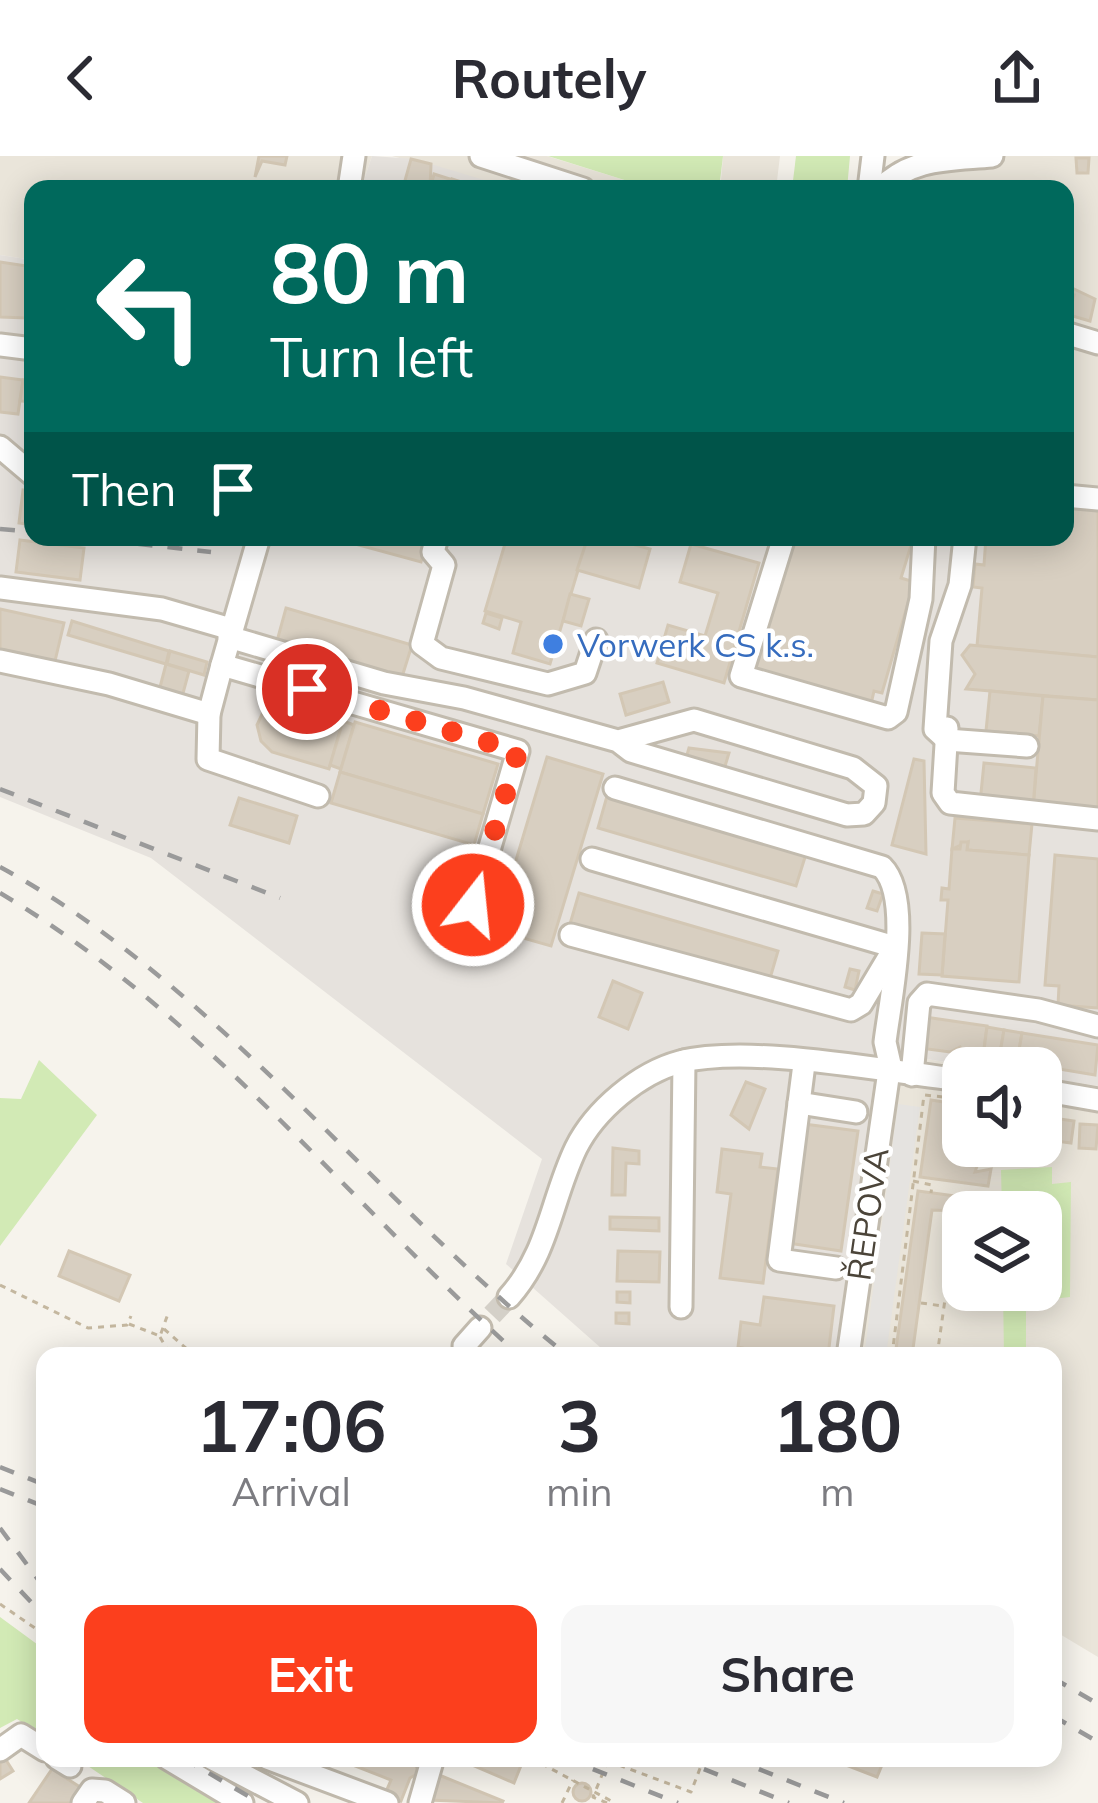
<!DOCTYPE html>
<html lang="en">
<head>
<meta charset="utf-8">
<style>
	:root { --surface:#fff; --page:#f7f7f7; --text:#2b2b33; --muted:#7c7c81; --accent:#fc3f1d }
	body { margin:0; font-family:Mulish,sans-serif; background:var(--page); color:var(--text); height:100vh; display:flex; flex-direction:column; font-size:45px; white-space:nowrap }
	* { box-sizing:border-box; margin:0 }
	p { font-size:39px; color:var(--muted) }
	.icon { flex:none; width:66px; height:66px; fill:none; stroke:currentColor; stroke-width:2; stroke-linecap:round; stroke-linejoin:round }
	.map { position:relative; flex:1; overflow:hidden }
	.drawer { position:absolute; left:36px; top:1191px; width:1026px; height:420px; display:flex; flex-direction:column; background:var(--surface); border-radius:24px; box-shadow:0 6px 30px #0003 }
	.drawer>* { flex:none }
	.hud { position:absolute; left:24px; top:24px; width:1050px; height:366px; border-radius:24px; box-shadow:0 6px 30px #0003; background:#00695c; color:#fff; overflow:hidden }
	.tools { position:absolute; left:942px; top:891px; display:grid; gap:24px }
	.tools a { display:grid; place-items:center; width:120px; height:120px; border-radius:24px; background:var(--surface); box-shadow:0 6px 30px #0003; font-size:60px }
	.pin { position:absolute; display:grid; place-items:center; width:102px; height:102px; color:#fff; margin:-51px; border:6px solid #fff; border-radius:50%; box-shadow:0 3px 12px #0007 }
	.me { position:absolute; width:132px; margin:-66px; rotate:16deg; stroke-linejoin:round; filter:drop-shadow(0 0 9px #0008) }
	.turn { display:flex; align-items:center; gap:42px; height:252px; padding:0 48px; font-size:54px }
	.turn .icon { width:156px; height:156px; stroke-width:2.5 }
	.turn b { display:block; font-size:84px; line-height:102px }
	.then { display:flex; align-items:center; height:114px; padding:0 48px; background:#0003; gap:24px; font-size:45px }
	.eta { display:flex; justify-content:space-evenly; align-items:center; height:204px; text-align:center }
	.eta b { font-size:72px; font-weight:700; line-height:84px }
	.button { display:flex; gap:24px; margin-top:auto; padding:24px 48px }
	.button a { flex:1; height:138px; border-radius:24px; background:var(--accent); color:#fff; font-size:48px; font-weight:700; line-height:138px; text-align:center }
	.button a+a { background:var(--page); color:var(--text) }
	header { display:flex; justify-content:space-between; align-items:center; height:156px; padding:0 48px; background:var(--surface); font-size:54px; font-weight:700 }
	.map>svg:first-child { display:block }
</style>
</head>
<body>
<header><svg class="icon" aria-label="back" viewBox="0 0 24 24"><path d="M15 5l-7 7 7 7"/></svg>Routely<svg class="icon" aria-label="share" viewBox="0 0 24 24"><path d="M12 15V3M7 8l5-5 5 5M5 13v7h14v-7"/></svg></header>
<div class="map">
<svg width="1098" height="1647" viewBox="0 0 1098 1647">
	<rect width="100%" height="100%" fill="#f6f3ec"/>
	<g fill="#eae5da" fill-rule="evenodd">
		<polygon points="0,0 372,0 361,33 33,33 33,104 0,99"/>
		<polygon points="392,0 547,0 653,33 514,33"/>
		<polygon points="723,0 780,0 776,33 709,33 712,23 721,24"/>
		<polygon points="920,0 1098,0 1098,331 1065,327 1065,33 876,33"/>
		<path d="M 908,900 L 982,912 L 963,912 L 963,990 L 1041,990 L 1041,921 L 1098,930 L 1098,1501 L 1053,1474 L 1053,1200 L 835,1200 L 873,931 ZM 963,1056 L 1041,1056 L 1041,1134 L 963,1134 Z"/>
	</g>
	<g fill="#e6e2dd">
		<polygon points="372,0 414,3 514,33 361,33"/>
		<polygon points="0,99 33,104 33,381 1065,381 1065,327 1098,331 1098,930 1041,921 1041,912 982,912 908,900 873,931 835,1200 610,1200 506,1108 542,1003 151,702 0,641"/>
	</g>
	<g fill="#d2eab5">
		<polygon points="548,0 723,0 720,25 712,24 709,33 653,33"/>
		<polygon points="796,0 850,0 847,33 792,33"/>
		<polygon points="39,904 97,959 0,1090 0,942 21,943"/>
		<polygon points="1052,1011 1052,1028 1071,1026 1070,1141 1026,1146 1026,1200 1004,1200 1003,1134 1041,1134 1041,1056 1002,1056 1001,1014"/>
		<polygon points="0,1461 45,1494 45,1581 17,1563 0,1572"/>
		<polygon points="76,1602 153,1602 227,1647 143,1647"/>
	</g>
	<polygon fill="#e5e3e0" points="898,948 920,951 886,1200 864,1200"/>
	<g fill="#d8cfc1" stroke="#d3c7b4" stroke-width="3">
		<polygon points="259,0 287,0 285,9 262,5 255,21"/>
		<polygon points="1076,2 1089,2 1088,17 1077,17"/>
		<polygon points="411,3 431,8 430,33 404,28"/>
		<polygon points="434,18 450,23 448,33 430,33"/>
		<polygon points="452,23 474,30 473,33 449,33"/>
		<polygon points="0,106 33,111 26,162 0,161"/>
		<polygon points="1072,132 1095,143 1090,165 1069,159"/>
		<polygon points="1065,137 1074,139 1069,159 1065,158"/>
		<polygon points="0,221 23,224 18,258 0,256"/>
		<polygon points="23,224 33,225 33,246 20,245"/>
		<polygon points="23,334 33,336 33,369 19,367"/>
		<polygon points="1065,346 1098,349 1098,501 977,490 982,432 973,431 975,408 984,409 986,381 1065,381"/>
		<polygon points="357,381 428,381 421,406 355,388"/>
		<polygon points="507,381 588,381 550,508 513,497 521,466 485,455"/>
		<polygon points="588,381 637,381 635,389 650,393 639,432 577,414"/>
		<polygon points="789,381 895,381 912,386 901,422 914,426 882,537 874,535 871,548 751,513"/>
		<polygon points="20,384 84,392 80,424 16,416"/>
		<polygon points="691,388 759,407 724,527 657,507 668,469 705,480 718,437 680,426"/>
		<polygon points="570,438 589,443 581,470 563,465"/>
		<polygon points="286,452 412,489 402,521 277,485"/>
		<polygon points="0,453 64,467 55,505 0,493"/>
		<polygon points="486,457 502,462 499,473 483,467"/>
		<polygon points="72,465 169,495 166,508 68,479"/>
		<polygon points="970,489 1098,501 1098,544 966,533 975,518 962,499"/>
		<polygon points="170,495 207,506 204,519 167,508"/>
		<polygon points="166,508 189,515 182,541 159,535"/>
		<polygon points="663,526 669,546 626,559 620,538"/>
		<polygon points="990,535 1043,540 1039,580 986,575"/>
		<polygon points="1043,540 1098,544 1098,658 1033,652"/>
		<polygon points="292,546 344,562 329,613 272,596 261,585 257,569 264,554"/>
		<polygon points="343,565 354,569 341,613 330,609"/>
		<polygon points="355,566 498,608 483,658 340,616"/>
		<polygon points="689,592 729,597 722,620 684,609"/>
		<polygon points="547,601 603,618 551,790 495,774"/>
		<polygon points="914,603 924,605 926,698 892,689"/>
		<polygon points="984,607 1036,612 1033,652 980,647"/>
		<polygon points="340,616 483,658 474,689 331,647"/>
		<polygon points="607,640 806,698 796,730 598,672"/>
		<polygon points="239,642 297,660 289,687 230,669"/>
		<polygon points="955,662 1032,668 1029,699 967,694 968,686 952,693"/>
		<polygon points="961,686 968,686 967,694 1029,699 1019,826 942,820 948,744 941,744 942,732 949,733 952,693 960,693"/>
		<polygon points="1055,699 1098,703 1098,852 1058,849 1059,830 1045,829"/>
		<polygon points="873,735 883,738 877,755 867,752"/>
		<polygon points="579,737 778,795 769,826 570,768"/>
		<polygon points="922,777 945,778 942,819 919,818"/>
		<polygon points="850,813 859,815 855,834 845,831"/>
		<polygon points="613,825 642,837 628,873 599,861"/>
		<polygon points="925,861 987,870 983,901 964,899 960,891 950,896 920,892"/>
		<polygon points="987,871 1004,874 999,903 983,901"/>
		<polygon points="1004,874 1022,877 1017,906 999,903"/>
		<polygon points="1022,877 1098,889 1095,919 1017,906"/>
		<polygon points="746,926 765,933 749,973 731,959"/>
		<polygon points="931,944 963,949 963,990 984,990 975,1016 991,1013 988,1030 920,1021"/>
		<polygon points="1041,960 1053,962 1049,984 1041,983"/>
		<polygon points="1053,962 1074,965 1071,987 1049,984"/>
		<polygon points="804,968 858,975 841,1095 788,1087"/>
		<polygon points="1080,968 1098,969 1096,993 1079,992"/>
		<polygon points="613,992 639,995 639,1008 626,1007 625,1039 612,1039"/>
		<polygon points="722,993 762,998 760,1011 778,1013 763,1127 720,1122 731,1038 717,1036"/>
		<polygon points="918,1035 993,1045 991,1056 932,1054 912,1200 895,1200"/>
		<polygon points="610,1061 659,1062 659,1075 610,1073"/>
		<polygon points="69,1095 130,1119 119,1145 59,1120"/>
		<polygon points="618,1095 660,1096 659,1126 617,1125"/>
		<polygon points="617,1136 630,1136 630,1147 617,1146"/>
		<polygon points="764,1141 834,1150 828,1200 775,1200 738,1191 741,1166 760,1169"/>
		<polygon points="616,1157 629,1157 629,1168 616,1167"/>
		<polygon points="335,1602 395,1602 416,1610 419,1617 410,1622 401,1645 385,1638 391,1624"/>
		<polygon points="456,1602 511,1602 522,1607 514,1627"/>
		<polygon points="828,1602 879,1602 884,1604 877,1621"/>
		<polygon points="6,1604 13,1615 0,1623 0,1607"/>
		<polygon points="52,1613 83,1633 73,1647 29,1647"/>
		<polygon points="439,1619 503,1645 502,1647 429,1644"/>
		<circle cx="582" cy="1636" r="9"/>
	</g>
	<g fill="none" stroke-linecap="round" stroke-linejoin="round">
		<polyline stroke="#d4d0c8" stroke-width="21" stroke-dasharray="21 10" stroke-linecap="butt" points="492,1159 509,1141"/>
		<defs>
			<g id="minor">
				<polyline points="481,0 583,33"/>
				<polyline points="349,33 354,0"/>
				<polyline points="869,33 873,0"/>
				<path d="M 880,33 C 912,1 949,4 992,0"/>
				<polyline points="1065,177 1098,187"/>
				<polyline points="0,189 33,193"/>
				<polyline points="0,291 33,319"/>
				<polyline points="1065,340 1098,343"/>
				<polyline points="259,381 222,509 518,595 473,749"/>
				<polyline points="437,381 433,396 444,409 422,488 441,502 548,528 585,517 596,484"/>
				<polyline points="784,381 741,520 888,562 896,556 921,443 924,381"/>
				<polyline points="965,381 960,429 941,485 935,573 947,584 1027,590"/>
				<polyline points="0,432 162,453 231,473"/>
				<polyline points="229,481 384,527 464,542 618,585 694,564 853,612 876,630 874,647 864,658 847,659 631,595 618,585"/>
				<polyline points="0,505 109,528 209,558"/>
				<polyline points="222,509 209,558 208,603 318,640"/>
				<polyline points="947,572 943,637 950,647 1098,663"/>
				<path d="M 615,632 L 882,711 C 913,742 890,844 885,886 L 890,908 L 848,1200"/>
				<polyline points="571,779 851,854 861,848 895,791 592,703"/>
				<polyline points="804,908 779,1104 836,1112"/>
				<polyline points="912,919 919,847 927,838 1038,854 1098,870"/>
				<polyline points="1041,934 1098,944"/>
				<polyline points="799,947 856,956"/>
				<path d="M 509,1141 C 549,1096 551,1044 576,992 C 595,954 639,917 680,906 C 751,888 887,916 963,924"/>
				<polyline points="681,1151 684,905"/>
				<polyline points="464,1190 480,1172"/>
				<polyline points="0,1594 21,1579 45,1594"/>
				<polyline points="57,1602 70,1610"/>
				<polyline points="167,1602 242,1647"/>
				<polyline points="211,1602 297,1647"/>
				<polyline points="267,1602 387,1647"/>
				<polyline points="83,1647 92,1634 105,1635 124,1647"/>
				<polyline points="420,1647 432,1605 425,1602"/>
			</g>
		</defs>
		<use href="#minor" stroke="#c2bbae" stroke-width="27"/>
		<g stroke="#c4b79f" stroke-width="3" stroke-dasharray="6 6" stroke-linecap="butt">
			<polyline points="913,1025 932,1029 931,1037"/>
			<polyline points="0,1129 88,1172 127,1169 131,1160"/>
			<polyline points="921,1147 943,1150"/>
			<polyline points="129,1168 160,1180 169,1155"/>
			<polyline points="164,1173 195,1200"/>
			<polyline points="160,1181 171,1200"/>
			<polyline points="892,1200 924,939 963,943"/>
			<polyline points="937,1200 954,1080 963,1081"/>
			<polyline points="0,1448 45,1479"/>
			<polyline points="531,1602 615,1647"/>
			<polyline points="608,1605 691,1636 704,1602"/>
			<polyline points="562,1647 573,1624"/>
			<polyline points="607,1647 593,1641 609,1602"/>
		</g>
		<use href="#minor" stroke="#fff" stroke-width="21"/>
		<g stroke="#9a9a9a" stroke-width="4.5" stroke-dasharray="15 15" stroke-linecap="butt">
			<polyline points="0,373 33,376"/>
			<polyline points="78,381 211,396"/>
			<polyline points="0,633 280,742"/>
			<path d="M 0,711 C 216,828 376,1046 568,1200"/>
			<path d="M 0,737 C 202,856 347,1045 520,1200"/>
			<polyline points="0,1311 45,1329"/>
			<polyline points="0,1333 45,1351"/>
			<polyline points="0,1372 45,1433"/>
			<polyline points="0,1413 45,1461"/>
			<polyline points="1053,1522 1098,1548"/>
			<polyline points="1053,1560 1098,1586"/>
			<polyline points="183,1602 260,1647"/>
			<polyline points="565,1602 678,1647"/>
			<polyline points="676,1602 789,1647"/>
			<polyline points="731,1602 844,1647"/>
		</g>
	</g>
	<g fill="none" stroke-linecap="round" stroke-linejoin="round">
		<polyline stroke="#fc3f1d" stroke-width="21" stroke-dasharray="0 37.8" points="307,533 518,595 473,749"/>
	</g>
	<circle fill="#3f7fe0" stroke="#fff" stroke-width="4.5" cx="553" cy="488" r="12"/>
	<g text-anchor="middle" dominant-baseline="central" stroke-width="9" stroke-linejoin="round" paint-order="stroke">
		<g font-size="33" fill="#366cbe" stroke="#fff" text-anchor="start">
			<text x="577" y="488">Vorwerk CS k.s.</text>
		</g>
		<g font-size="33" fill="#4b4439" stroke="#fff">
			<text transform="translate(867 1058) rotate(-82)">ŘEPOVA</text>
		</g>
	</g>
</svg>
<div class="tools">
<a><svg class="icon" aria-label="sound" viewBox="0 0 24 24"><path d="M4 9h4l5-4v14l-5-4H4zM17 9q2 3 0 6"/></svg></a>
<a><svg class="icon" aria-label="layers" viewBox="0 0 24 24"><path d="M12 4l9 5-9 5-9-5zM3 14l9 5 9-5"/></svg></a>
</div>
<div class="pin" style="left:307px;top:533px;background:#d93025"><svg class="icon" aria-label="arrive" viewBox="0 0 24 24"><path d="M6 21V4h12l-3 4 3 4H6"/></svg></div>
<svg class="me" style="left:473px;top:749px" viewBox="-20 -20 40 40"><circle r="17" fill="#fc3f1d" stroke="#fff" stroke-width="3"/><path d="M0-11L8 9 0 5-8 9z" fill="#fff"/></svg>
<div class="hud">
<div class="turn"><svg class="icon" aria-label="left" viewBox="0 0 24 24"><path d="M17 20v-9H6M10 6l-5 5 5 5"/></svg><div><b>80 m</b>Turn left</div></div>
<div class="then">Then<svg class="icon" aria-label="arrive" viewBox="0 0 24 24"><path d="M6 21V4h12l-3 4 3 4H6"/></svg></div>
</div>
<section class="drawer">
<div class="eta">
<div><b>17:06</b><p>Arrival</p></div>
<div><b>3</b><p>min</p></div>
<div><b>180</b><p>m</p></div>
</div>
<div class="button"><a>Exit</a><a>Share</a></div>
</section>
</div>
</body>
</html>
